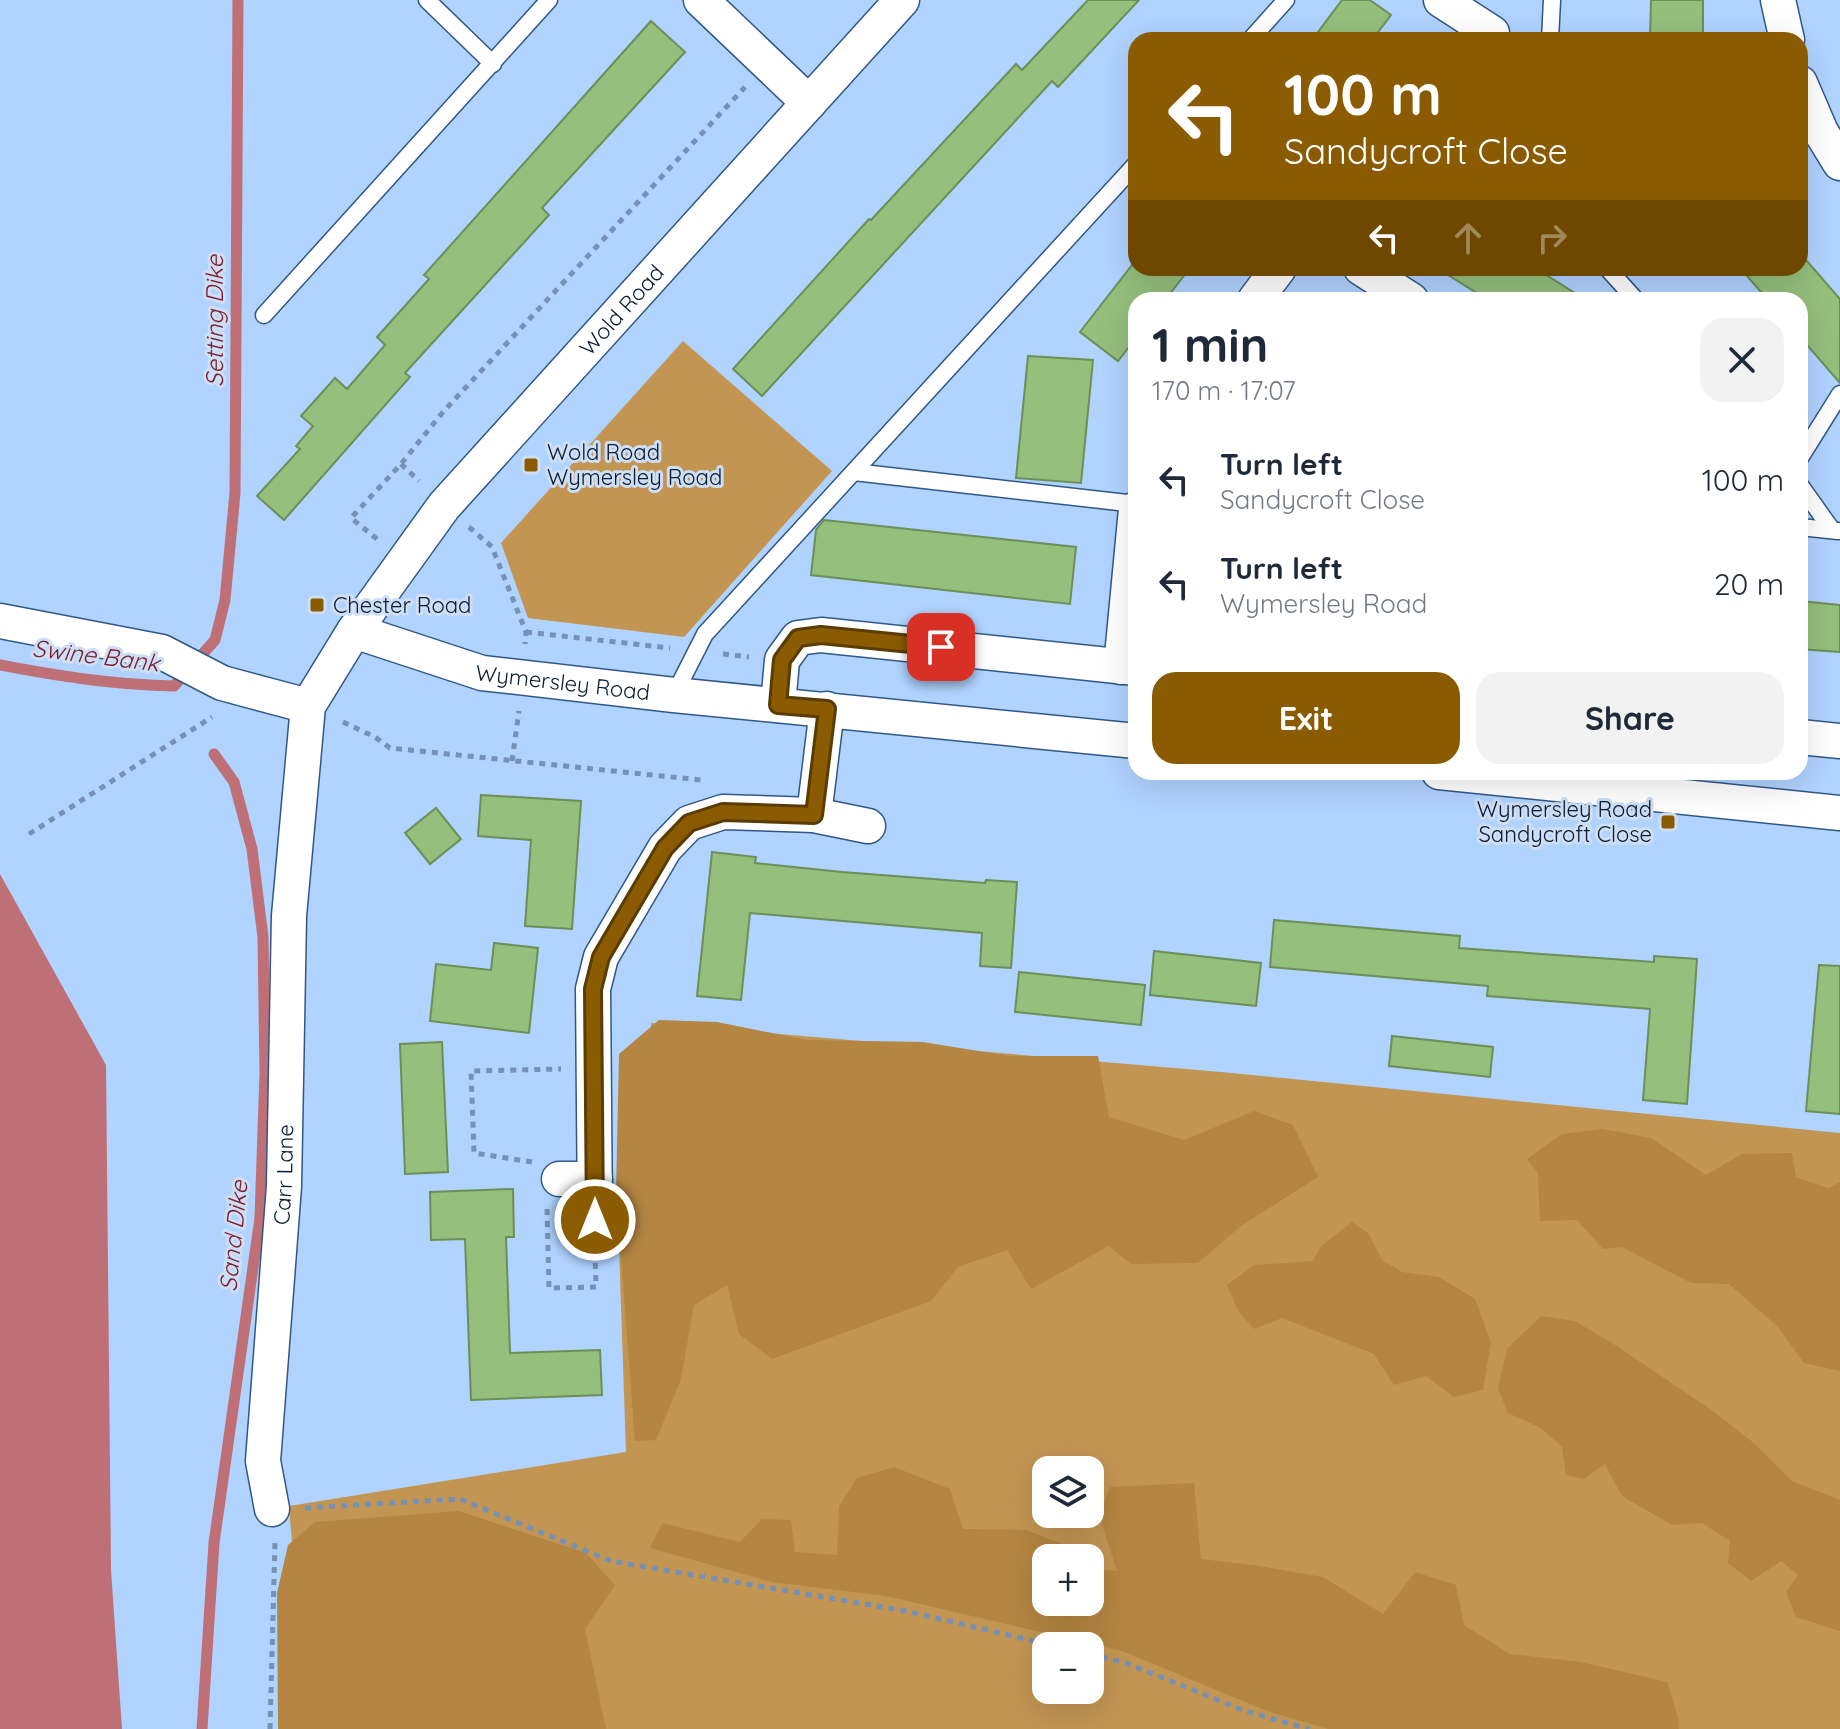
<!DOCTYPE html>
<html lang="en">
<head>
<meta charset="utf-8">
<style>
	:root { --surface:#fff; --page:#f2f2f3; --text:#1f2937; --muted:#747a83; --accent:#8a5b00 }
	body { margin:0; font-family:Quicksand,sans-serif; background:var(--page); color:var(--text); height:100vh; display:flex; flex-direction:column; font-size:30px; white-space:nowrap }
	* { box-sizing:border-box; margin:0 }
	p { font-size:26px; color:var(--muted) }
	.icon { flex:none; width:44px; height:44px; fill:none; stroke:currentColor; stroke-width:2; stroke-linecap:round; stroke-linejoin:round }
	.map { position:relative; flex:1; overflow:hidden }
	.drawer { position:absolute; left:1128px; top:292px; width:680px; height:488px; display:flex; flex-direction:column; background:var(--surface); border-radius:24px; box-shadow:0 8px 32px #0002 }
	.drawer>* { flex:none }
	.banner { position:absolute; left:1128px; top:32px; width:680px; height:244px; border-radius:24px; box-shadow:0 8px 32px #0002; background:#8a5b00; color:#fff; overflow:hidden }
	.tools { position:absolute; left:1032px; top:1456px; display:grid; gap:16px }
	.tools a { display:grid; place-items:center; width:72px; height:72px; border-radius:16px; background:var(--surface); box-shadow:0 8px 32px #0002; font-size:40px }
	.pin { position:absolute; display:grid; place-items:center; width:68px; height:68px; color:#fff; margin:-34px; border-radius:16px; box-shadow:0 4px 12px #0006 }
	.me { position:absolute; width:88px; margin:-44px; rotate:0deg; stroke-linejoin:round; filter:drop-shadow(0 0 6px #0008) }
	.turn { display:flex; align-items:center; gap:28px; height:168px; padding:0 24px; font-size:36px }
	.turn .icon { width:104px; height:104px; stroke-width:2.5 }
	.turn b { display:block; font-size:56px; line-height:68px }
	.lanes { display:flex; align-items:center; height:76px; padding:0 24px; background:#0003; justify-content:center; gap:40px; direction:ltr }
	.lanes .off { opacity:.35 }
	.round { display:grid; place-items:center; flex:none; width:84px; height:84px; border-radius:24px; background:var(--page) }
	.summary { display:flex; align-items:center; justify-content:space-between; height:136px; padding:0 24px }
	h1 { font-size:48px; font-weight:700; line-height:60px }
	.button { display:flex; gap:16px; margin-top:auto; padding:16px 24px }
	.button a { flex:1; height:92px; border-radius:24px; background:var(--accent); color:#fff; font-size:32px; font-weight:700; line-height:92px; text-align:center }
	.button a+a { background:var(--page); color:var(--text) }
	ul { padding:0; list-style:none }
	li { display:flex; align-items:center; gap:24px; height:104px; padding:0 24px }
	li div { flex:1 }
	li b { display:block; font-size:30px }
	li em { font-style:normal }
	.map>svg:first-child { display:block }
</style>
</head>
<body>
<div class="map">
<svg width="1840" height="1729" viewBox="0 0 1840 1729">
	<rect width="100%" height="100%" fill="#b0d3ff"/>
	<g fill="#c29553" fill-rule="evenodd">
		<polygon points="683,341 832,471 684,637 528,618 501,543"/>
		<path d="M 651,1023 L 1221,1072 L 1840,1133 L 1840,1729 L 307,1729 L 289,1506 L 626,1452 L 618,1218 L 654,1216 ZM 1046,1470 L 1090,1470 L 1090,1514 L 1046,1514 ZM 1046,1558 L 1090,1558 L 1090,1602 L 1046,1602 ZM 1046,1646 L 1090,1646 L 1090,1690 L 1046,1690 Z"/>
	</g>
	<g fill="#b48642">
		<polygon points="659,1020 717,1022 807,1040 923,1042 1009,1056 1098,1056 1109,1117 1184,1140 1254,1111 1293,1125 1318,1177 1241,1226 1198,1263 1131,1264 1109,1246 1031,1289 1007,1250 958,1267 931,1301 772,1359 739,1334 727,1285 694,1305 681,1379 656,1440 635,1441 616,1192 619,1054"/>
		<polygon points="1602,1129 1651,1138 1706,1175 1742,1154 1792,1153 1796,1177 1828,1188 1840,1182 1840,1371 1804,1363 1777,1326 1729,1284 1691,1283 1622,1247 1603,1249 1577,1220 1540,1221 1538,1173 1527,1159 1562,1134"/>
		<polygon points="1352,1222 1368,1233 1382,1260 1402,1272 1439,1277 1475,1299 1491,1342 1483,1390 1454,1397 1426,1376 1394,1385 1374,1354 1282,1318 1254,1329 1238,1311 1227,1285 1254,1265 1313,1261 1321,1246"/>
		<polygon points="1541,1316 1575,1321 1612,1343 1713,1411 1755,1444 1792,1481 1840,1500 1840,1631 1796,1617 1786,1592 1798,1575 1781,1561 1751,1581 1728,1563 1730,1541 1702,1523 1672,1525 1622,1496 1605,1464 1583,1479 1566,1475 1562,1447 1541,1428 1508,1413 1498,1388 1507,1349"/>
		<polygon points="894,1467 950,1489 963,1529 1026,1530 1060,1543 1072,1558 1046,1558 1046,1602 1090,1602 1090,1569 1117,1571 1099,1515 1110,1487 1194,1483 1201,1559 1253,1565 1323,1577 1383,1614 1415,1572 1456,1585 1464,1625 1510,1654 1581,1662 1667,1682 1678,1717 1679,1729 1328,1729 1267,1711 1122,1651 886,1596 772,1582 650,1548 662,1523 740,1542 762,1519 791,1520 795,1552 837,1555 839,1506 857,1478"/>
		<polygon points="459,1511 586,1553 615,1585 585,1629 606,1729 278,1729 277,1593 288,1545 315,1522"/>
	</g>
	<polygon fill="#bf6f76" points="0,874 106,1065 111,1570 122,1729 0,1729"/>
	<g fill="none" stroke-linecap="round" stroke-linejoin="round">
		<g stroke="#bf6f76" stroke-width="11">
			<path d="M 0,665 C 58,676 115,685 174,686 L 215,640 L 225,600 L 235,493 L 238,0"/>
			<polyline points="202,1729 214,1543 260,1218 265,1073 263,937 252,849 234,782 214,754"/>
		</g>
	</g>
	<g fill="#95bf7d" stroke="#6b8f57" stroke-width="2">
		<polygon points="1088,0 1139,0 1058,87 1052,81 762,396 733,369 869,219 871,220 1016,64 1022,70"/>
		<polygon points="1342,0 1370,0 1391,15 1372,40 1312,40"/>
		<polygon points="1651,0 1703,0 1703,40 1650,40"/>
		<polygon points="651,21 685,52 542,208 549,215 405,373 410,377 284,520 257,496 300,449 296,446 313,426 301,416 335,378 347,389 385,345 377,337 429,279 424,275"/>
		<polygon points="1800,253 1840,299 1840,383 1800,337 1800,300 1768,300 1740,268 1800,268"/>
		<polygon points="1136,260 1136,268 1190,268 1165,300 1136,300 1136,338 1118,361 1080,332"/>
		<polygon points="1437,268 1535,268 1586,300 1488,300"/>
		<polygon points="1028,356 1093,360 1081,483 1016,478"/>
		<polygon points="824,520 1076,547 1070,604 811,575 816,530"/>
		<polygon points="1800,601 1840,605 1840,652 1800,649"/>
		<polygon points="481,795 581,801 572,929 525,926 531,840 478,836"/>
		<polygon points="436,808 461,839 430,864 405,833"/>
		<polygon points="712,852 756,857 755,863 842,872 985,883 986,880 1017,882 1011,968 980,966 982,933 750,913 741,1000 697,996"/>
		<polygon points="1274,920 1460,936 1459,948 1654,962 1654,956 1697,959 1687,1104 1643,1100 1650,1009 1487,996 1488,986 1270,967"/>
		<polygon points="494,943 538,948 529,1033 430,1021 436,964 491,970"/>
		<polygon points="1154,951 1261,963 1256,1006 1150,995"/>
		<polygon points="1819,965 1840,966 1840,1114 1806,1111"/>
		<polygon points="1019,972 1145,985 1141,1025 1015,1012"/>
		<polygon points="1392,1036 1493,1047 1490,1077 1389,1066"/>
		<polygon points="442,1042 448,1172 405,1174 400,1044"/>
		<polygon points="513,1189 514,1237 506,1237 510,1353 600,1350 602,1395 471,1400 465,1239 431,1240 430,1192"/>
	</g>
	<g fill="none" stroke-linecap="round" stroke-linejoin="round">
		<defs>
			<g id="lane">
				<polyline points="427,0 493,64"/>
				<polyline points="1250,40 1286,0"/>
				<polyline points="1550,40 1552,0"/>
				<polyline points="1607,268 1636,300"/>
				<polyline points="264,315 549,0"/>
				<polyline points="1800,458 1840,394"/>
				<polyline points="854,472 1136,504"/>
				<polyline points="1800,485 1832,530"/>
				<polyline points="1800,527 1838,531"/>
				<polyline points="674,695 705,634 1136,164"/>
			</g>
			<g id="street">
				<polyline points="701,0 809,103"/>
				<polyline points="1441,0 1492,33"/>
				<polyline points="1778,0 1787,40"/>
				<polyline points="1800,83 1821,132 1840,163"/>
				<polyline points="1361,268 1411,300"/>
				<polyline points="1255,300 1279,268"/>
				<polyline points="0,621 162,652 222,683 308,706"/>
				<path id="s1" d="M 354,631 L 482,673 L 674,695 L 1136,741"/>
				<polyline points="1121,667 1136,509"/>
				<polyline points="778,705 782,660 798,638 821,635 1136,668"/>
				<polyline points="1800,737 1840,741"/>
				<polyline points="1439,772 1840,813"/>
				<polyline points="814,815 827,709"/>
				<polyline points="559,1179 595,1179"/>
				<polyline points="595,1220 593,989 601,957 665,848 689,823 723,812 814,815 868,826"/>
				<path id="s2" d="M 272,1509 L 263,1461 L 284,1186 L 289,916 L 308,706 L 354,631 L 444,506 L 902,0"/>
			</g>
		</defs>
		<use href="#lane" stroke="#315787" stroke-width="19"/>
		<use href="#street" stroke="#315787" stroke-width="37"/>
		<g stroke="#7591b5" stroke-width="5" stroke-dasharray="6 6" stroke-linecap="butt">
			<polyline points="401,464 419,481"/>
			<polyline points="469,527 492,547 526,632 525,644"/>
			<polyline points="377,539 351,518 401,464 443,412 745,87"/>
			<polyline points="526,632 670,648"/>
			<polyline points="723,654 749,657"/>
			<polyline points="343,722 375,737 390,748 701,780"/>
			<polyline points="512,761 519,711"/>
			<polyline points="29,834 212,717"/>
			<polyline points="532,1162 474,1153 471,1071 561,1069"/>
			<polyline points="547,1209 549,1288 596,1287 595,1254"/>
			<polyline points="305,1508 460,1499 611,1561 906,1611 1055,1646"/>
			<polyline points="1090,1654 1126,1663 1245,1711 1309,1729"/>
			<polyline points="270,1729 275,1542"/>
		</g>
		<use href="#lane" stroke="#fff" stroke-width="16"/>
		<use href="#street" stroke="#fff" stroke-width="34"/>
	</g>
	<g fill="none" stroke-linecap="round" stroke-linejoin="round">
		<defs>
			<polyline id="route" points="595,1220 593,989 601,957 665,848 689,823 723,812 814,815 827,709 778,705 782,660 798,638 821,635 941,647"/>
		</defs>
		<use href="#route" stroke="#5a3b00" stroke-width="20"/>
		<use href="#route" stroke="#8a5b00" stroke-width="14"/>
	</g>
	<g fill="#8a5b00" stroke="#cddef5" stroke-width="3">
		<rect x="523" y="457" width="16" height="16" rx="4"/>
		<rect x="309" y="597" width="16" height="16" rx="4"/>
		<rect x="1660" y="814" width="16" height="16" rx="4"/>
	</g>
	<g text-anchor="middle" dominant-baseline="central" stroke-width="6" stroke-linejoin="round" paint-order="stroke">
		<g font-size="22" fill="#0a1b2f" stroke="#cddef5">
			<text stroke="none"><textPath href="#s2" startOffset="1312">Wold Road</textPath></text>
			<text stroke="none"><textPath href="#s1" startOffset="216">Wymersley Road</textPath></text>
			<text stroke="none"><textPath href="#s2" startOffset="336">Carr Lane</textPath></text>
		</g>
		<g font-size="22" fill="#0a1b2f" stroke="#cddef5" text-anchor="start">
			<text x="547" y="452">Wold Road<tspan x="547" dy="25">Wymersley Road</tspan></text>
			<text x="333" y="605">Chester Road</text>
			<text x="1652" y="809" text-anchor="end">Wymersley Road<tspan x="1652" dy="25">Sandycroft Close</tspan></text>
		</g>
		<g font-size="24" font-style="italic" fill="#7d1c2f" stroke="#cddef5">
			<text transform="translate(214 321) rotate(-90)">Setting Dike</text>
			<text transform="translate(96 655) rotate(7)">Swine Bank</text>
			<text transform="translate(233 1236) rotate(-84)">Sand Dike</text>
		</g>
	</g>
</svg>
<div class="tools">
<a><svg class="icon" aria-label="layers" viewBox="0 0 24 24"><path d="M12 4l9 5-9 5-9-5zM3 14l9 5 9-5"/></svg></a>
<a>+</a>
<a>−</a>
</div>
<div class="pin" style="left:941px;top:647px;background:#d93025"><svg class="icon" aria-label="arrive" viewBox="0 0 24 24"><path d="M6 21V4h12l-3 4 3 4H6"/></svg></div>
<svg class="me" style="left:595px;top:1220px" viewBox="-20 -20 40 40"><circle r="17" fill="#8a5b00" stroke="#fff" stroke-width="3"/><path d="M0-11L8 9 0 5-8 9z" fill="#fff"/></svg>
<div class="banner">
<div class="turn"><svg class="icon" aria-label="left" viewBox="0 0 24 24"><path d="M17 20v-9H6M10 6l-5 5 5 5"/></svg><div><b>100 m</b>Sandycroft Close</div></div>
<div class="lanes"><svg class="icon" aria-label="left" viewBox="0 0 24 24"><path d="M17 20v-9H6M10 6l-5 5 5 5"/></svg><svg class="icon off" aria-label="ahead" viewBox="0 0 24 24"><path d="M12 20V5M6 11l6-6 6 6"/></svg><svg class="icon off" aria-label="right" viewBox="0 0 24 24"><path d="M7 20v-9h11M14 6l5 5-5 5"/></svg></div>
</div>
<section class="drawer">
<div class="summary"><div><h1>1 min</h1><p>170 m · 17:07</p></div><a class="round"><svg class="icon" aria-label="close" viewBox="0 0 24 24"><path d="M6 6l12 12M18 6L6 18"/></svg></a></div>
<ul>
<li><svg class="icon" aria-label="left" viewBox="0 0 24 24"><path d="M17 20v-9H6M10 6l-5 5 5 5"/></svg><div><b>Turn left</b><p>Sandycroft Close</p></div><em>100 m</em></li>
<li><svg class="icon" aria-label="left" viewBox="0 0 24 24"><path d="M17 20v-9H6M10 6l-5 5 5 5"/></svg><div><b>Turn left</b><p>Wymersley Road</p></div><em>20 m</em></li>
</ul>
<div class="button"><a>Exit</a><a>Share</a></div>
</section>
</div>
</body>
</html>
